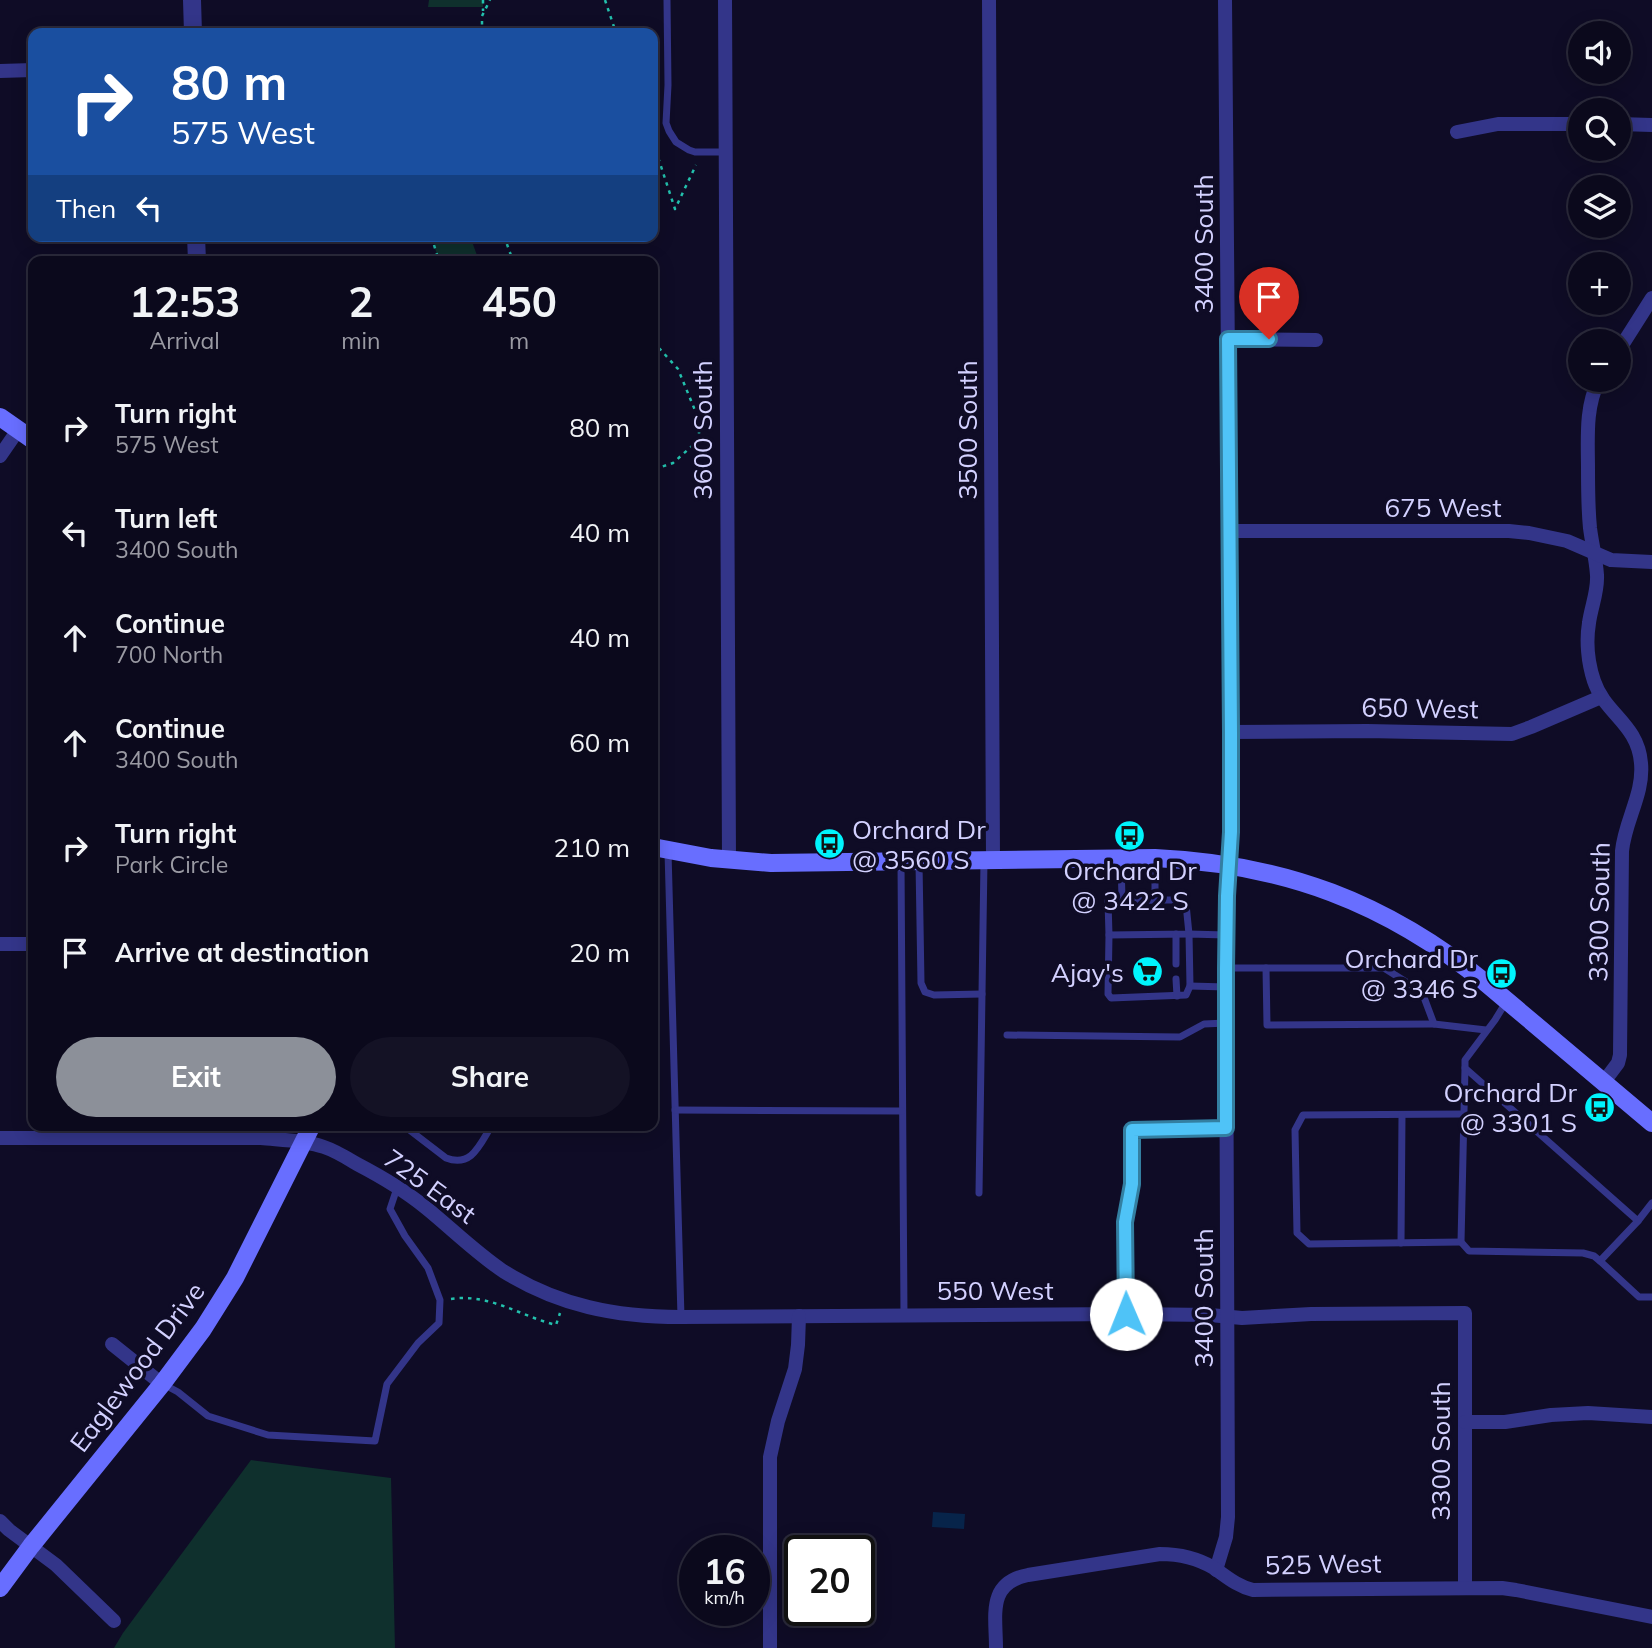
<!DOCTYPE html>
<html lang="en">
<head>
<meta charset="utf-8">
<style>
	:root { --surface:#0b091c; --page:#141225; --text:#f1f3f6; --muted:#9a9aa3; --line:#2b2a3b; --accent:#8c9099 }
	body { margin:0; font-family:Mulish,sans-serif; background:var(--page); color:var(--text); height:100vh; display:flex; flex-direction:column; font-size:26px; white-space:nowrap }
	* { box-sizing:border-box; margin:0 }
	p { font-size:23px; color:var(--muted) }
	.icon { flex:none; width:38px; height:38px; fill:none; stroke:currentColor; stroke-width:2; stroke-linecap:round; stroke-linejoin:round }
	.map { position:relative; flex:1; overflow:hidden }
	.sheet { position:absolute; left:28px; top:256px; width:630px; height:875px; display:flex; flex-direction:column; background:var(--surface); border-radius:14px; box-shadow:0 4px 18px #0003,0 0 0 2px var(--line) }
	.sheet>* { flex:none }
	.guide { position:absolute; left:28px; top:28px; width:630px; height:214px; border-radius:14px; box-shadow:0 4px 18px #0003,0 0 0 2px var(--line); background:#1a4fa0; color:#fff; overflow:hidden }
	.tools { position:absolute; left:1568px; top:21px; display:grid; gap:14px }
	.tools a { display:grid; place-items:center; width:63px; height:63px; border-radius:50%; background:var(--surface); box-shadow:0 4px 18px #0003,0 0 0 2px var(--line); font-size:35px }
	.speed { position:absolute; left:679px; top:1535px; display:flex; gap:14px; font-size:35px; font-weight:700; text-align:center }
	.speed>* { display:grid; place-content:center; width:91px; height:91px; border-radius:50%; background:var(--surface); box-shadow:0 4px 18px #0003,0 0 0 2px var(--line); line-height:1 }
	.speed small { font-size:18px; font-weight:400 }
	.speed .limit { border:4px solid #111; border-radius:10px; background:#fff; color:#111 }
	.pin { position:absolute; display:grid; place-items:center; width:60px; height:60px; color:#fff; margin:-72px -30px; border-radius:50% 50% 50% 0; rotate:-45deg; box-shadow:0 0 7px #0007 }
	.pin .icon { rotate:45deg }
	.me { position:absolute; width:77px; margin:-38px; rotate:359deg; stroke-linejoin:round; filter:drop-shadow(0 0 5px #0008) }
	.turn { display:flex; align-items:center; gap:24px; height:147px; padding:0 28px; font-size:32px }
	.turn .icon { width:91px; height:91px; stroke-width:2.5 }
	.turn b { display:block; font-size:49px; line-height:60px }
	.then { display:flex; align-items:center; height:66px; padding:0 28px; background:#0003; gap:14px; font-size:26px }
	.eta { display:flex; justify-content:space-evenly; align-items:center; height:119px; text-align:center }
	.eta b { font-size:42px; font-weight:700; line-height:49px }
	.action { display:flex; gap:14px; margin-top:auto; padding:14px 28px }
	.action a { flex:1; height:80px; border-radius:42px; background:var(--accent); color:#fff; font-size:28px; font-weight:700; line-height:80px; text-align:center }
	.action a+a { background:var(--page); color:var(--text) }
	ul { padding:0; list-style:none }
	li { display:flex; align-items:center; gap:21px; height:105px; padding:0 28px }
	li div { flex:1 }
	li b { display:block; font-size:26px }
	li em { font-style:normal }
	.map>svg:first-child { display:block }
</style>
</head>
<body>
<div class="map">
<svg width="1652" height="1648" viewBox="0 0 1652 1648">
	<rect width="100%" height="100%" fill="#0f0c26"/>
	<g fill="#0f302d">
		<polygon points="429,0 483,0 483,7 428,7"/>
		<polygon points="457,236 470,236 479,261 439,261 434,245"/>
		<polygon points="251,1460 391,1478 395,1648 114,1648 123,1633"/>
	</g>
	<polygon fill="#07244a" points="933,1512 965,1514 964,1529 932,1527"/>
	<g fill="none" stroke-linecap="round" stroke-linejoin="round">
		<g stroke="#23c1ad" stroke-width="2.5" stroke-dasharray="3.5 5" stroke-linecap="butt">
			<polyline points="483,0 483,11"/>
			<polyline points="605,0 616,33"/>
			<polyline points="482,33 482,16 490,0"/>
			<polyline points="653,142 675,209 696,165"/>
			<polyline points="504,236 513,261"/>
			<polyline points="434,245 439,261"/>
			<polyline points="653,332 659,348 678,369 699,420 699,436 692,446 673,463 658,468 653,468"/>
			<polyline points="699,430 711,429"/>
			<path d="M 451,1299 C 489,1293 520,1316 556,1325 L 560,1313"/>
		</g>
		<g stroke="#333589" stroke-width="7">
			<polyline points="667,0 668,85 666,123 669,131 676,142 689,150 695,152 726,152"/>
			<polyline points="668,852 681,1317"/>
			<polyline points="1121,859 1122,900"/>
			<polyline points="1155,859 1155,900 1181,900 1186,904 1189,934 1109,935 1108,901 1155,900 1156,908"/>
			<polyline points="901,862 904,1315"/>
			<polyline points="919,863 921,983 925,992 934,995 982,994"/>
			<polyline points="1109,935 1108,994 1111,998 1186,995 1190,986 1189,934 1226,935"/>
			<polyline points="1176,964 1176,934"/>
			<polyline points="1226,968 1384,968 1422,992 1434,1024 1486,1030"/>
			<polyline points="1266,968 1267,1025 1434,1024"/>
			<polyline points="1176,979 1177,996"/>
			<polyline points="1190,986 1226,987"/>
			<polyline points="1506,1002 1495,1020 1465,1060 1465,1068 1638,1221 1652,1203"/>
			<polyline points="1007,1035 1180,1037 1204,1024 1226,1023"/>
			<polyline points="1465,1068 1461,1242 1469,1251 1583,1253 1594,1256 1600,1261 1639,1297 1652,1297"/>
			<polyline points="675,1110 902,1111"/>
			<path d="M 403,1125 L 446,1158 C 472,1168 480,1144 492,1125"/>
			<polyline points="979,1193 984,861"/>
			<polyline points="1461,1242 1309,1244 1297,1233 1295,1130 1303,1115 1464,1114"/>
			<polyline points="1401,1243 1402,1115"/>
			<polyline points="1600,1261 1638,1221"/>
			<polyline points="1126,1314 1125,1222 1132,1184 1132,1130 1226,1128"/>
			<polyline points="163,1384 178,1392 208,1416 268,1435 375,1441 387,1384 418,1343 439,1323 440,1300 428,1268 405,1236 390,1209 397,1188"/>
		</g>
		<g stroke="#333589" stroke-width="14">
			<polyline points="725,0 729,860"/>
			<polyline points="989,0 993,860"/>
			<polyline points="0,71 33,70"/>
			<polyline points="1619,124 1652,125"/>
			<polyline points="1457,132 1498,124 1580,124"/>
			<polyline points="1228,339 1316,340"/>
			<polyline points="1619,350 1652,298"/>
			<path d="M 1599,380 C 1585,407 1588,439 1588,469 C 1588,488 1588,508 1590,528 C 1592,544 1596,559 1597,575 C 1598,592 1591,607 1589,623 C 1586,641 1588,663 1594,681 C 1605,714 1638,724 1641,763 C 1644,794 1625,820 1622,851 L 1620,1055 L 1618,1063 L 1603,1083"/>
			<polyline points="0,456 18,430"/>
			<polyline points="1229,531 1509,531 1529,533 1567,541 1611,560 1652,562"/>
			<polyline points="1231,732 1367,731 1512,734 1531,727 1601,697"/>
			<polyline points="0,944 33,944"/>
			<path d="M 0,1138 L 261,1138 C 282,1140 304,1140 324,1147 C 336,1151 347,1158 357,1164 C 380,1176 404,1190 425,1207 C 451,1228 475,1252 503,1271 C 559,1306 616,1317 681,1317 L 1126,1314 L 1210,1315 L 1242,1318 L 1311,1314 L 1465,1313 L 1465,1588"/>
			<polyline points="112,1344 162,1384"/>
			<polyline points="1465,1422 1505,1422 1551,1415 1588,1413 1652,1417"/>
			<polyline points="0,1521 9,1530 56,1565 114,1621"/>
			<polyline points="1216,1570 1226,1537 1228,1517 1226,968 1227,896 1231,832 1231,732 1225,0"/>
			<polyline points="770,1648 770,1457 778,1421 795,1369 798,1345 799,1316"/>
			<path d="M 996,1648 C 996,1615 987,1583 1028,1575 L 1160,1554 C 1180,1554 1197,1558 1214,1568 C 1227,1577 1237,1586 1253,1590 L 1502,1588 L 1516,1590 L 1652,1617"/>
		</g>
		<g stroke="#333589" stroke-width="18">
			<polyline points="192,0 193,33"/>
			<polyline points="196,236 197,261"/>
		</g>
		<g stroke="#686eff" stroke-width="18">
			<polyline points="0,417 33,440"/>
			<path d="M 653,847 L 711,858 L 771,863 L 1155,858 C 1284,864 1386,902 1487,984 L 1652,1123"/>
			<polyline points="0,1588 31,1546 162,1384 203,1329 235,1278 312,1125"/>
		</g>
	</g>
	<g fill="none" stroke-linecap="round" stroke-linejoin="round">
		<defs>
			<polyline id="route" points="1126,1314 1125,1222 1132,1184 1132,1130 1226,1128 1226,968 1227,896 1231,832 1231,732 1228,339 1269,339"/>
		</defs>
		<use href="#route" stroke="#337fa1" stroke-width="18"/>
		<use href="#route" stroke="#4fc3f7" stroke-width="12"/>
	</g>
	<defs>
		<symbol id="bus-disc" viewBox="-11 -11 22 22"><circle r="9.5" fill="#00f4fc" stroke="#0f0c26"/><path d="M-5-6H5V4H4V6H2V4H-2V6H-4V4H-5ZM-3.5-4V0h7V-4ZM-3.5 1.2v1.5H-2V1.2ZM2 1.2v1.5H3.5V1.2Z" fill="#111"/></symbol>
		<symbol id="supermarket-disc" viewBox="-11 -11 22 22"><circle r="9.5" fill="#00f4fc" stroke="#0f0c26"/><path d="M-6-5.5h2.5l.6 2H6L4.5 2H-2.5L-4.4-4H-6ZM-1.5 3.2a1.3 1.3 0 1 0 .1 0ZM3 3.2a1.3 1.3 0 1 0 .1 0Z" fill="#111"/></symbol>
	</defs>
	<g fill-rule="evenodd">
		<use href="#bus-disc" x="1112" y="818" width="35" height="35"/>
		<use href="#bus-disc" x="812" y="826" width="35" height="35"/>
		<use href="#supermarket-disc" x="1130" y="954" width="35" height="35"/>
		<use href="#bus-disc" x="1484" y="956" width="35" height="35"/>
		<use href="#bus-disc" x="1582" y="1090" width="35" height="35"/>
	</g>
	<g text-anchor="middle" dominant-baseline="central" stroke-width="7" stroke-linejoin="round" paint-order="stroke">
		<g font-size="26" fill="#d3d1ff" stroke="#0f0c26">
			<text transform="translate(1203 244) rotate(-90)">3400 South</text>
			<text transform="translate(702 430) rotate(-90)">3600 South</text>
			<text transform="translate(967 430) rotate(-90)">3500 South</text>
			<text x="1443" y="507">675 West</text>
			<text transform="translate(1420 708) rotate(1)">650 West</text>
			<text transform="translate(1599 912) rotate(-89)">3300 South</text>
			<text transform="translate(430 1186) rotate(36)">725 East</text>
			<text x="995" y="1290">550 West</text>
			<text transform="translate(1203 1298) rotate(-90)">3400 South</text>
			<text transform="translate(137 1367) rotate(-53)">Eaglewood Drive</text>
			<text transform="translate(1440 1451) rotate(-90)">3300 South</text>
			<text transform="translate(1323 1564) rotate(-1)">525 West</text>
		</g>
		<g font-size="26" fill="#d3d1ff" stroke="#0f0c26" text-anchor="end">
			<text x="852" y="829" text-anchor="start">Orchard Dr<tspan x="852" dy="30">@ 3560 S</tspan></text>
			<text x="1130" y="870" text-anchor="middle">Orchard Dr<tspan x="1130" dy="30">@ 3422 S</tspan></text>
			<text x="1478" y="958">Orchard Dr<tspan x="1478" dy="30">@ 3346 S</tspan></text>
			<text x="1124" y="972">Ajay's</text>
			<text x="1577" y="1092">Orchard Dr<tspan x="1577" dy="30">@ 3301 S</tspan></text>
		</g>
	</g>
</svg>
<div class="tools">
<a><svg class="icon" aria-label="sound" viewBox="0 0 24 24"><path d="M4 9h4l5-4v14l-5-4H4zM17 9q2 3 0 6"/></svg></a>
<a><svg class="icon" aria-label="search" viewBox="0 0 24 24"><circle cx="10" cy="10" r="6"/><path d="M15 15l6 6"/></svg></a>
<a><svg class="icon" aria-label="layers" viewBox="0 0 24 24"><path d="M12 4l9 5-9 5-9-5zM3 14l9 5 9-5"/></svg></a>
<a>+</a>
<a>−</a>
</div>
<div class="speed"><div>16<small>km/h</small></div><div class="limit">20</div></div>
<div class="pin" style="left:1269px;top:339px;background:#d93025"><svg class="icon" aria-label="arrive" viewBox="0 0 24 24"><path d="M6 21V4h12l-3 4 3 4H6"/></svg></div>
<svg class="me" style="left:1126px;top:1314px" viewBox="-20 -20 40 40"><circle r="19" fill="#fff"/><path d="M0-13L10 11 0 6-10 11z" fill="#4fc3f7"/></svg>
<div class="guide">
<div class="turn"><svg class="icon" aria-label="right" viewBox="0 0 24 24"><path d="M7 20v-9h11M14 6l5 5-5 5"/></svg><div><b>80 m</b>575 West</div></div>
<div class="then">Then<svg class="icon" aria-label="left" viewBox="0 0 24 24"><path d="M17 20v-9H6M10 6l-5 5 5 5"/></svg></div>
</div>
<section class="sheet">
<div class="eta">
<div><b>12:53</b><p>Arrival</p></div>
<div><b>2</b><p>min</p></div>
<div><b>450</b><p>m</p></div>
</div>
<ul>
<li><svg class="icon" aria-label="right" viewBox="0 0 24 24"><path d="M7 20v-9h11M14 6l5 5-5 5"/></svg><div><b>Turn right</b><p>575 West</p></div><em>80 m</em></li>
<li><svg class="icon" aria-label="left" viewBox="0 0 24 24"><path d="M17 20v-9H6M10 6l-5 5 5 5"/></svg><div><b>Turn left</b><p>3400 South</p></div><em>40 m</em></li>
<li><svg class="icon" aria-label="ahead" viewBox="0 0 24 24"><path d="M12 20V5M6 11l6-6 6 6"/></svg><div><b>Continue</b><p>700 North</p></div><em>40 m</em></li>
<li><svg class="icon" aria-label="ahead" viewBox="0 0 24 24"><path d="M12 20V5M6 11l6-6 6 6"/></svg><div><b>Continue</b><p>3400 South</p></div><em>60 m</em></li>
<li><svg class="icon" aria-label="right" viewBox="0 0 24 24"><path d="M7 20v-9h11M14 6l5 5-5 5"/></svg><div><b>Turn right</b><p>Park Circle</p></div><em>210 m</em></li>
<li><svg class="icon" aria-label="arrive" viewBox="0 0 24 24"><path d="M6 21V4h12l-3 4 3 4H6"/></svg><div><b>Arrive at destination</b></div><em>20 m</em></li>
</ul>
<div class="action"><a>Exit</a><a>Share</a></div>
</section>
</div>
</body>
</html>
